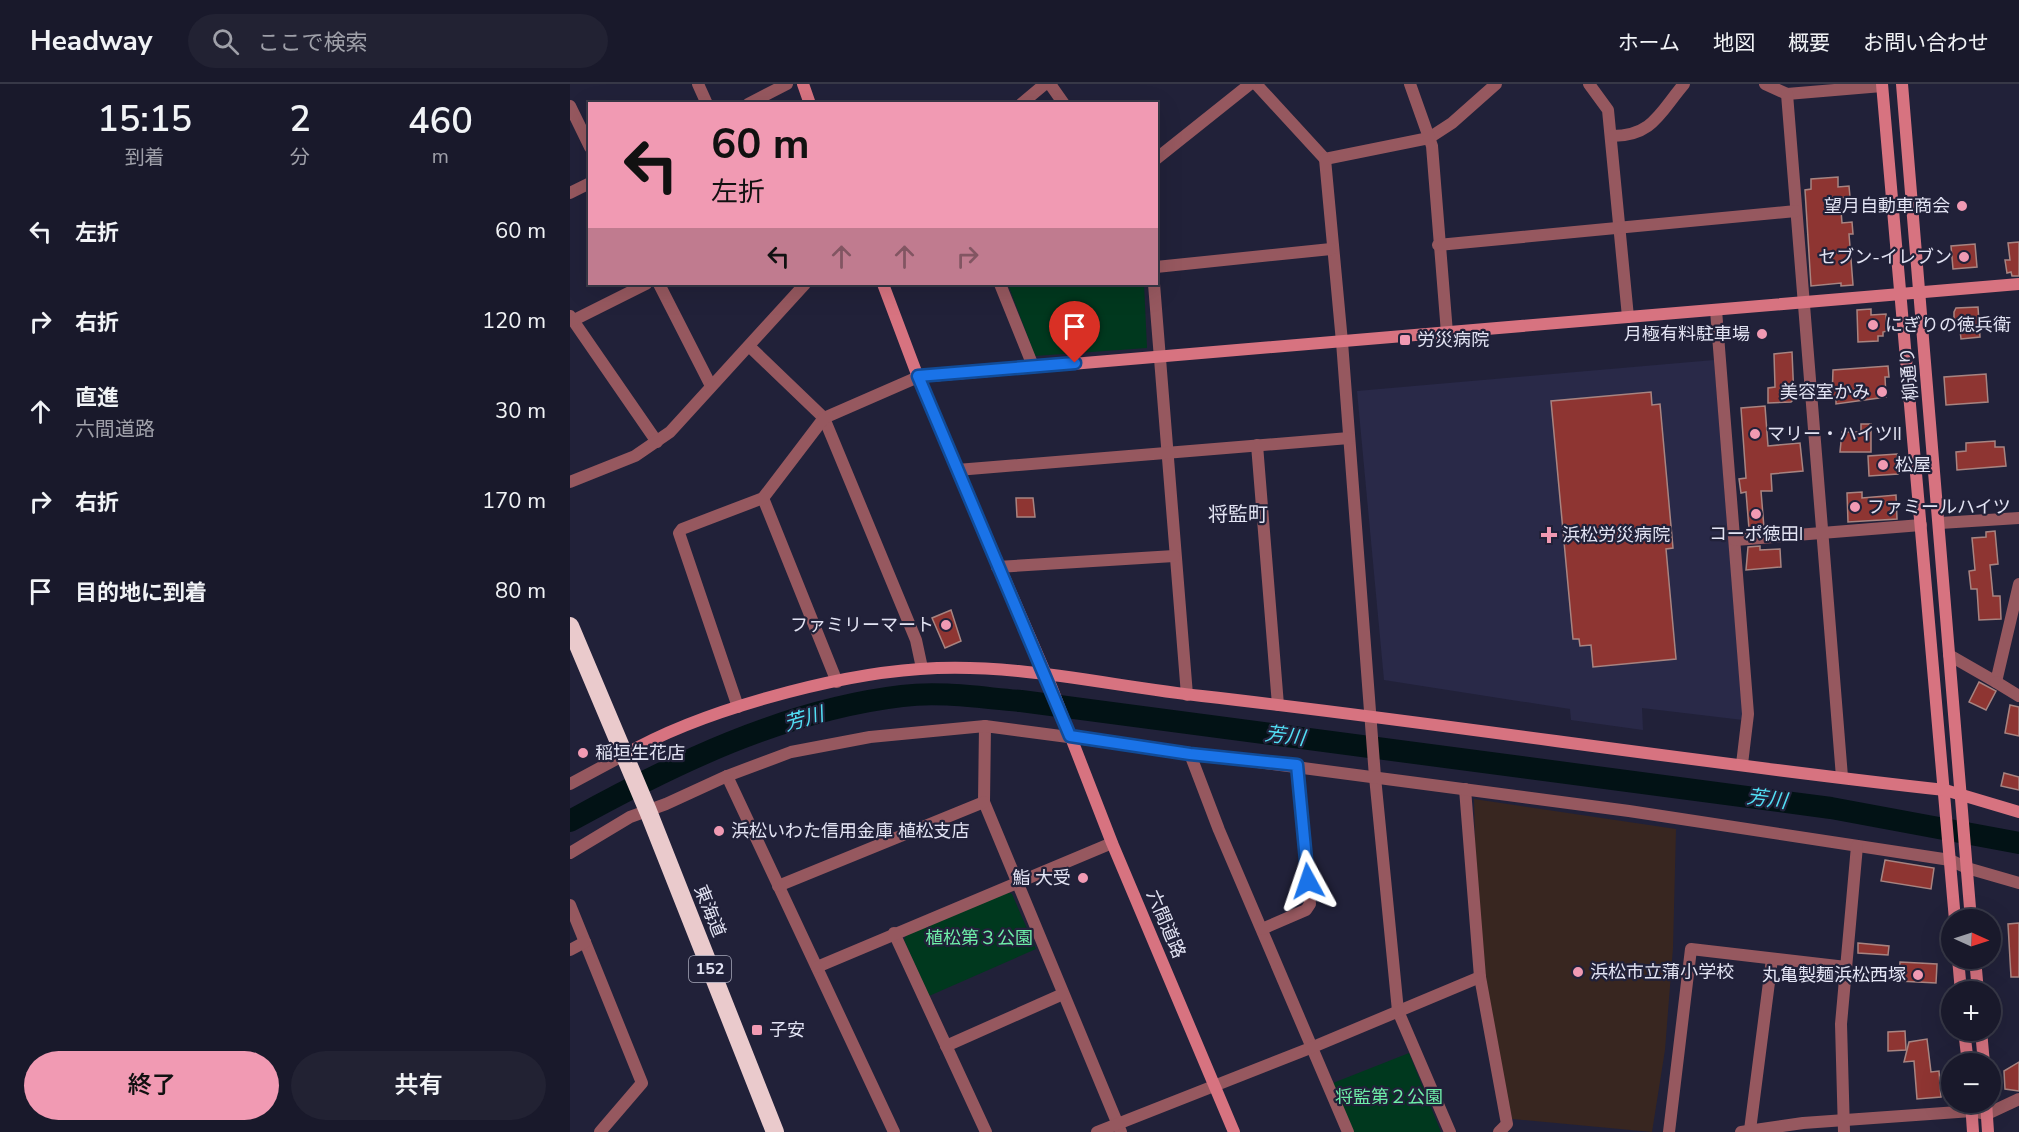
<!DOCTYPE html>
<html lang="ja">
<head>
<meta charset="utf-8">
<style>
	:root { --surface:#19192b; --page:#223; --text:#f1f3f6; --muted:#9fa0a9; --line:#373847; --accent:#f19ab3 }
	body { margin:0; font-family:"Nunito Sans","Noto Sans JP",sans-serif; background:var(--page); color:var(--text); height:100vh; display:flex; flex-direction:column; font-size:22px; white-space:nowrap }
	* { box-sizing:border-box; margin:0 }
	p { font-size:20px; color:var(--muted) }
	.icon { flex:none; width:33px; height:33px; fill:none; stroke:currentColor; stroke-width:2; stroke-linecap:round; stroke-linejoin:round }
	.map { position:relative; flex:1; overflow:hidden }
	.details { display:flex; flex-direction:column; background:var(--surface); width:570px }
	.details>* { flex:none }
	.hud { position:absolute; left:18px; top:18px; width:570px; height:183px; border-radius:0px; box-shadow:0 6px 24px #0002,0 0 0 2px var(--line); background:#f19ab3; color:#111; overflow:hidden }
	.needle { width:39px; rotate:93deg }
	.fabs { position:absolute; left:1371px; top:825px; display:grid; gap:12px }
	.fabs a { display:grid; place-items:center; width:60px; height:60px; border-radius:50%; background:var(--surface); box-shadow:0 6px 24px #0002,0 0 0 2px var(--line); font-size:30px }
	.pin { position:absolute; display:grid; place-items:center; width:51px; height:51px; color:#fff; margin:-62px -26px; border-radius:50% 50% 50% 0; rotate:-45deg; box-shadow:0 0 6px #0007 }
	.pin .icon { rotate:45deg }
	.me { position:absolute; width:66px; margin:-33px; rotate:355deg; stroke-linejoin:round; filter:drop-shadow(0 0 4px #0008) }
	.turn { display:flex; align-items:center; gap:21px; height:126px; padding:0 24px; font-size:27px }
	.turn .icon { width:78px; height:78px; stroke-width:2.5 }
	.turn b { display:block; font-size:42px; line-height:51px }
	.lanes { display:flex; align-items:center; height:57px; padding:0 24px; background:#0003; justify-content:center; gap:30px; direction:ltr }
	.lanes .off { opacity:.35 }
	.eta { display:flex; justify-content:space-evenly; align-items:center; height:102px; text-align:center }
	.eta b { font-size:36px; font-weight:600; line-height:42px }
	.primary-button { display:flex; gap:12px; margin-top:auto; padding:12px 24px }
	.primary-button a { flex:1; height:69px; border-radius:36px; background:var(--accent); color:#111; font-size:24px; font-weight:600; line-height:69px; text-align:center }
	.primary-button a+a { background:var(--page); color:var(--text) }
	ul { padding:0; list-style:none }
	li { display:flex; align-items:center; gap:18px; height:90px; padding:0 24px }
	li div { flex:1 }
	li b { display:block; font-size:22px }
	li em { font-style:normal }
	header { display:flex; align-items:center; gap:36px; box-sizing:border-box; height:84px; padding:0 30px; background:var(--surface); border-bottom:2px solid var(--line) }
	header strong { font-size:28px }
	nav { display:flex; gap:33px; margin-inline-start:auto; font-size:21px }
	.search { width:420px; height:54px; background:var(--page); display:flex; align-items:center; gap:15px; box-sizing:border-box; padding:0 21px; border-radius:33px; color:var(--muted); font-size:22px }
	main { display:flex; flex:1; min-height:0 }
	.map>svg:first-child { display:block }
</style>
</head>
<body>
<header>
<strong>Headway</strong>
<div class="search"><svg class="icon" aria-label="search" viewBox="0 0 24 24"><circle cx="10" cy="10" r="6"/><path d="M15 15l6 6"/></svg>ここで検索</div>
<nav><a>ホーム</a><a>地図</a><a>概要</a><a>お問い合わせ</a></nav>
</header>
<main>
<section class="details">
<div class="eta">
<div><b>15:15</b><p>到着</p></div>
<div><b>2</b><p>分</p></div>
<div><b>460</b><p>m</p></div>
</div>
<ul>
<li><svg class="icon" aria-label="left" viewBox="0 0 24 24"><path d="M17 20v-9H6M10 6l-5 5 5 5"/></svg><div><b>左折</b></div><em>60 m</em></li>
<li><svg class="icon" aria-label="right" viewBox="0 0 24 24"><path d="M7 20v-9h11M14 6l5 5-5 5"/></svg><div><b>右折</b></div><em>120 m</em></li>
<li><svg class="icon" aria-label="ahead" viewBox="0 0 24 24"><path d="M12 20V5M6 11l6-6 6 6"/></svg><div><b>直進</b><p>六間道路</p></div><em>30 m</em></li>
<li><svg class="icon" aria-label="right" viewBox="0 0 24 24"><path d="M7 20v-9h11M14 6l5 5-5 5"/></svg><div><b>右折</b></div><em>170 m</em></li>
<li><svg class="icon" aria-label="arrive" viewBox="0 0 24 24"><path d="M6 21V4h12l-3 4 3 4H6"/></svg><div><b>目的地に到着</b></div><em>80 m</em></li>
</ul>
<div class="primary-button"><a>終了</a><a>共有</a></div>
</section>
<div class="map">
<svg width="1449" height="1048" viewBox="0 0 1449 1048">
	<rect width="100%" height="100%" fill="#212139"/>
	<polygon fill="#292948" points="1144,276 1173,636 1072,624 1073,646 1001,636 1000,625 814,596 787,307"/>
	<polygon fill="#382620" points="904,715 1106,745 1103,864 1095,966 1082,1048 942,1035 925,954 912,873 906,808"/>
	<g fill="#00381e">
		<polygon points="443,200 574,200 577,264 465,272 439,203"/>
		<polygon points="436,807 442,810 466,865 359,912 334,856 336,851"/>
		<polygon points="839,969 871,1048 783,1048 763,999"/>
	</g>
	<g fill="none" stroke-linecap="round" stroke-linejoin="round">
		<path stroke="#021215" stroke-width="22" d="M 0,737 C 103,680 214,626 332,612 C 371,607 412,614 451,617 L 1261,724 L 1449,759"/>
	</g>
	<g fill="#8e3532" stroke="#a88481" stroke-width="1.5">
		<polygon points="1268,93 1268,103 1279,102 1280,113 1270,114 1272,139 1282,138 1283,150 1279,150 1283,201 1271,202 1271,199 1241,202 1235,106 1241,105 1241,95"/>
		<polygon points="1449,158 1449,192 1442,192 1441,188 1437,189 1435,176 1440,176 1438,159"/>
		<polygon points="1405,160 1407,183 1383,185 1381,162"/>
		<polygon points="1408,223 1410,253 1391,255 1389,236 1384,236 1384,228 1386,224"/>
		<polygon points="1301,225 1301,231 1316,230 1317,247 1313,248 1313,252 1308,252 1308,257 1288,258 1287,226"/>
		<polygon points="1222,268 1224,315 1221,318 1198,319 1198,304 1205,303 1204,270"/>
		<polygon points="1318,282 1319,293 1315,293 1316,313 1266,320 1266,313 1262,313 1263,286"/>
		<polygon points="1416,290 1418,318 1376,321 1374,293"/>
		<polygon points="1081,308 1082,321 1090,320 1103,464 1096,465 1106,575 1023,583 1021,561 1010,562 1009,555 1003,555 981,317"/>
		<polygon points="1195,322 1198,362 1230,359 1233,387 1201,390 1202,407 1191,407 1194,444 1179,445 1176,408 1171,409 1169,395 1176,394 1171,324"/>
		<polygon points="1291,340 1301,340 1301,368 1270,368 1272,348 1291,348"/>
		<polygon points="1425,357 1425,363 1434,363 1436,382 1387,386 1386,368 1396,367 1396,359"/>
		<polygon points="1327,370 1328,390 1299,392 1298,372"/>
		<polygon points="1292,408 1292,414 1326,411 1327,435 1278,438 1277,409"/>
		<polygon points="446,414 463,414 465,433 447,433"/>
		<polygon points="1425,447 1428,480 1420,481 1423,512 1430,512 1431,535 1409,536 1407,505 1401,505 1399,487 1405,486 1402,454 1416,453 1416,448"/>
		<polygon points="1190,462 1190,466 1210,465 1211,483 1176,486 1178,463"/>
		<polygon points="381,526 391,557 375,564 362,534"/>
		<polygon points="1409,598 1426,607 1416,626 1399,618"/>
		<polygon points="1440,621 1449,623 1449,652 1435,649"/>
		<polygon points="1434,689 1449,693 1449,706 1431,702"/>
		<polygon points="1315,776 1364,784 1361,805 1311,797"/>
		<polygon points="1449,839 1449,893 1441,893 1438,840"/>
		<polygon points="1288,859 1319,862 1318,871 1288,869"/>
		<polygon points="1330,878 1367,880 1366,899 1329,897"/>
		<polygon points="1335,947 1336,966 1318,967 1318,948"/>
		<polygon points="1357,955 1361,988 1369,987 1371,1013 1347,1015 1344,977 1334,978 1339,958"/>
		<polygon points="1449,978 1449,1007 1435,1005 1434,987"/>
	</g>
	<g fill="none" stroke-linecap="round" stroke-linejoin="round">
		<g stroke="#96585f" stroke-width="12">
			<polyline points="128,0 137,20"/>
			<polyline points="480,0 494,20"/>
			<polyline points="686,0 755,75 859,54 882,39 926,0"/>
			<polyline points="840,0 862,62 877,249"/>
			<polyline points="1019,0 1038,26 1058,233"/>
			<polyline points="1195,0 1217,10 1312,2"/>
			<polyline points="1217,10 1272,693"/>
			<polyline points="178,20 217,0"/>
			<polyline points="451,20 475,0"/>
			<polyline points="0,22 20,63"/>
			<path d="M 1042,52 C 1083,52 1090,28 1114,0"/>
			<polyline points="586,75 680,0"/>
			<polyline points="755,75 772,258 805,693 828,927 880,1048"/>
			<polyline points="0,109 20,99"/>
			<polyline points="868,161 1226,127"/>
			<polyline points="586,183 761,165"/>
			<polyline points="89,200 141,302"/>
			<polyline points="430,200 463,282"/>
			<polyline points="584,200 617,611"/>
			<polyline points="1146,226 1178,630 1172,680"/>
			<polyline points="0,232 87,358"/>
			<polyline points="4,236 76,200"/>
			<polyline points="180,263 254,334 346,556 352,584"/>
			<polyline points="687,361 708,621"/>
			<polyline points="387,386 779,354"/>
			<polyline points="0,398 65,372 100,348 235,200"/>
			<polyline points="193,414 267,598"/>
			<polyline points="1370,439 1449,434"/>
			<polyline points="1165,456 1351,441"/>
			<polyline points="427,483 604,472"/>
			<polyline points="1379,571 1426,598 1449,500"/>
			<polyline points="1426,598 1449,612"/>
			<polyline points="168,623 109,449 112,445 193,414 254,334 348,293"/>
			<polyline points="415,642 414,718 551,1048"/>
			<polyline points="620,670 649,746 778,1048"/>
			<polyline points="157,692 324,1048"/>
			<polyline points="0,700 54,671"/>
			<polyline points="895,705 910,893 937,1040 929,1048"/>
			<polyline points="0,769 60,733 96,720 157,692 221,668 300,653 415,642 1059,727 1380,776 1397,784 1449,799"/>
			<polyline points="208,802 414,718"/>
			<polyline points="0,821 72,999 30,1048"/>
			<polyline points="692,845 736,826 740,820 727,681"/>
			<polyline points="324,849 416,1048"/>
			<polyline points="0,866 15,858"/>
			<polyline points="247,883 542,759"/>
			<polyline points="376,962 493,910"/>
			<polyline points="1180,1046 1202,875"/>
			<polyline points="527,1048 743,963 910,893"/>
			<polyline points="1099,1048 1121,865 1276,883"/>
			<polyline points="1171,1048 1233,1039 1402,1027 1417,1030 1449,1015"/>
			<polyline points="1274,1048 1271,940 1287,762"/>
		</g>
		<g stroke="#d77380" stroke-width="12">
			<polyline points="233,0 240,20"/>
			<polyline points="1312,0 1385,836"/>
			<polyline points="1332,0 1401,836"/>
			<polyline points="313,200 348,293 481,602 542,759 664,1048"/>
			<polyline points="348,293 1449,200"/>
			<path d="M 54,671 C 129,627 263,591 350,585 C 445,578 539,602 632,612 C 880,640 1127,679 1375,706 L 1449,728"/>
			<polyline points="1388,874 1391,908"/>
			<polyline points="1405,874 1408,908"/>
			<polyline points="1394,946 1398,980"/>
			<polyline points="1411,946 1414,980"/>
			<polyline points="1401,1018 1403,1048"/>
			<polyline points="1416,1018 1418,1048"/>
		</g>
		<polyline stroke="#eacacc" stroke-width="18" points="0,542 78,727 205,1048"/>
	</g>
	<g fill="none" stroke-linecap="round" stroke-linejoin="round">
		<defs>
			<polyline id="route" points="505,279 348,292 500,652 620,670 727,681 738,797"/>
		</defs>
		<use href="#route" stroke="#114b97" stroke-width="15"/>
		<use href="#route" stroke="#1a73e8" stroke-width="10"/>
	</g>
	<g fill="#f19ab3" stroke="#212139" stroke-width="2">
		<circle cx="1392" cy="122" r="6"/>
		<circle cx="1394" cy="173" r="6"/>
		<circle cx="1303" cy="241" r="6"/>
		<circle cx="1192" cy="250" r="6"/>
		<rect x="829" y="250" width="12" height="12" rx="3"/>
		<circle cx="1312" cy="308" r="6"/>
		<circle cx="1185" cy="350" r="6"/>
		<circle cx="1313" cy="381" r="6"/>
		<circle cx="1285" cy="423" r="6"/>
		<circle cx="1186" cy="430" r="6"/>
		<path d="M976 442h6v6h6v6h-6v6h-6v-6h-6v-6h6z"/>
		<circle cx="376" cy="541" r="6"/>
		<circle cx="13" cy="669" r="6"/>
		<circle cx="149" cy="747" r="6"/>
		<circle cx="513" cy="794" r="6"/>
		<circle cx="1008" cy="888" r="6"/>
		<circle cx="1348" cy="891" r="6"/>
		<rect x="181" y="940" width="12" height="12" rx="3"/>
	</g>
	<g text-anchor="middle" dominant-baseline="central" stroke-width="4.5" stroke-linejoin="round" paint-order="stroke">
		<rect fill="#212139" stroke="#a8a9bb" stroke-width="1.5" x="119" y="872" width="42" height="26" rx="4.5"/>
		<g font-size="16" font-weight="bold" fill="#e2e3f3">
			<text x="140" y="885">152</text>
		</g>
		<g font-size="18" fill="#e2e3f3" stroke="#212139" text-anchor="start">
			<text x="1380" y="122" text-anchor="end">望月自動車商会</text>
			<text x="1382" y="173" text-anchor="end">セブン-イレブン</text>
			<text x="1315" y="241">にぎりの徳兵衛</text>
			<text x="1180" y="250" text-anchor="end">月極有料駐車場</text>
			<text x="847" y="256">労災病院</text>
			<text x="1300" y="308" text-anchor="end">美容室かみ</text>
			<text x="1197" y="350">マリー・ハイツII</text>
			<text x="1325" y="381">松屋</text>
			<text x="1297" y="423">ファミールハイツ</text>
			<text x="1186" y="450" text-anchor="middle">コーポ徳田I</text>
			<text x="992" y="451">浜松労災病院</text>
			<text x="364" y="541" text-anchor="end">ファミリーマート</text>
			<text x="25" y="669">稲垣生花店</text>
			<text x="161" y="747">浜松いわた信用金庫 植松支店</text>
			<text x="501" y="794" text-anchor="end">鮨 大受</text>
			<text x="1020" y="888">浜松市立蒲小学校</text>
			<text x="1336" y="891" text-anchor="end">丸亀製麺浜松西塚</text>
			<text x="199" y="946">子安</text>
		</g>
		<g font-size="18" fill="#e2e3f3" stroke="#212139">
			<text transform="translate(1339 290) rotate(-95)">柳通り</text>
			<text transform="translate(140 827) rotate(68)">東海道</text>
			<text transform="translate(596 840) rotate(67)">六間道路</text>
		</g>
		<g font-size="18" fill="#6eeea8" stroke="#212139">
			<text x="409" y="854">植松第３公園</text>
			<text x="819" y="1013">将監第２公園</text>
		</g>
		<g font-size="20" fill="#e2e3f3" stroke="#212139">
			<text x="668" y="430">将監町</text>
		</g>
		<g font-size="20" font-style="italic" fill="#52dff5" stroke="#212139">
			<text transform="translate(234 635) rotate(-16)">芳川</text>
			<text transform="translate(715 652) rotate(7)">芳川</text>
			<text transform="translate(1197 715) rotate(7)">芳川</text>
		</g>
	</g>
</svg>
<div class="fabs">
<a><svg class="needle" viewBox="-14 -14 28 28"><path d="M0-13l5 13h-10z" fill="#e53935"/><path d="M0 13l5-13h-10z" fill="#9fa0a9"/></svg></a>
<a>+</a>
<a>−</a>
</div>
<div class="pin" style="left:505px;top:279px;background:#d93025"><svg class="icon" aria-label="arrive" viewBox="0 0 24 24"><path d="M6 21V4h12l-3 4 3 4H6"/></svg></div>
<svg class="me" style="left:738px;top:797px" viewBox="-20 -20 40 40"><path d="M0-17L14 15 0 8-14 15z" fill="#1a73e8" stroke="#fff" stroke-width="4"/></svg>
<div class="hud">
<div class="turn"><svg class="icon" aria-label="left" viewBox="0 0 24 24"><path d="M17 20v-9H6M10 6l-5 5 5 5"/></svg><div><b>60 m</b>左折</div></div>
<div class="lanes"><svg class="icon" aria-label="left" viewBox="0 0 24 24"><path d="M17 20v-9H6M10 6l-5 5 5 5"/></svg><svg class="icon off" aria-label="ahead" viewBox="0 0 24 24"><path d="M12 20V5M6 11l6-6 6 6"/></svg><svg class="icon off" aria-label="ahead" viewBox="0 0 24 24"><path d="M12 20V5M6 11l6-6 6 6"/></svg><svg class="icon off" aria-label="right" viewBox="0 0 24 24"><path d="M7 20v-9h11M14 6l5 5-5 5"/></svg></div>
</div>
</div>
</main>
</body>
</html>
